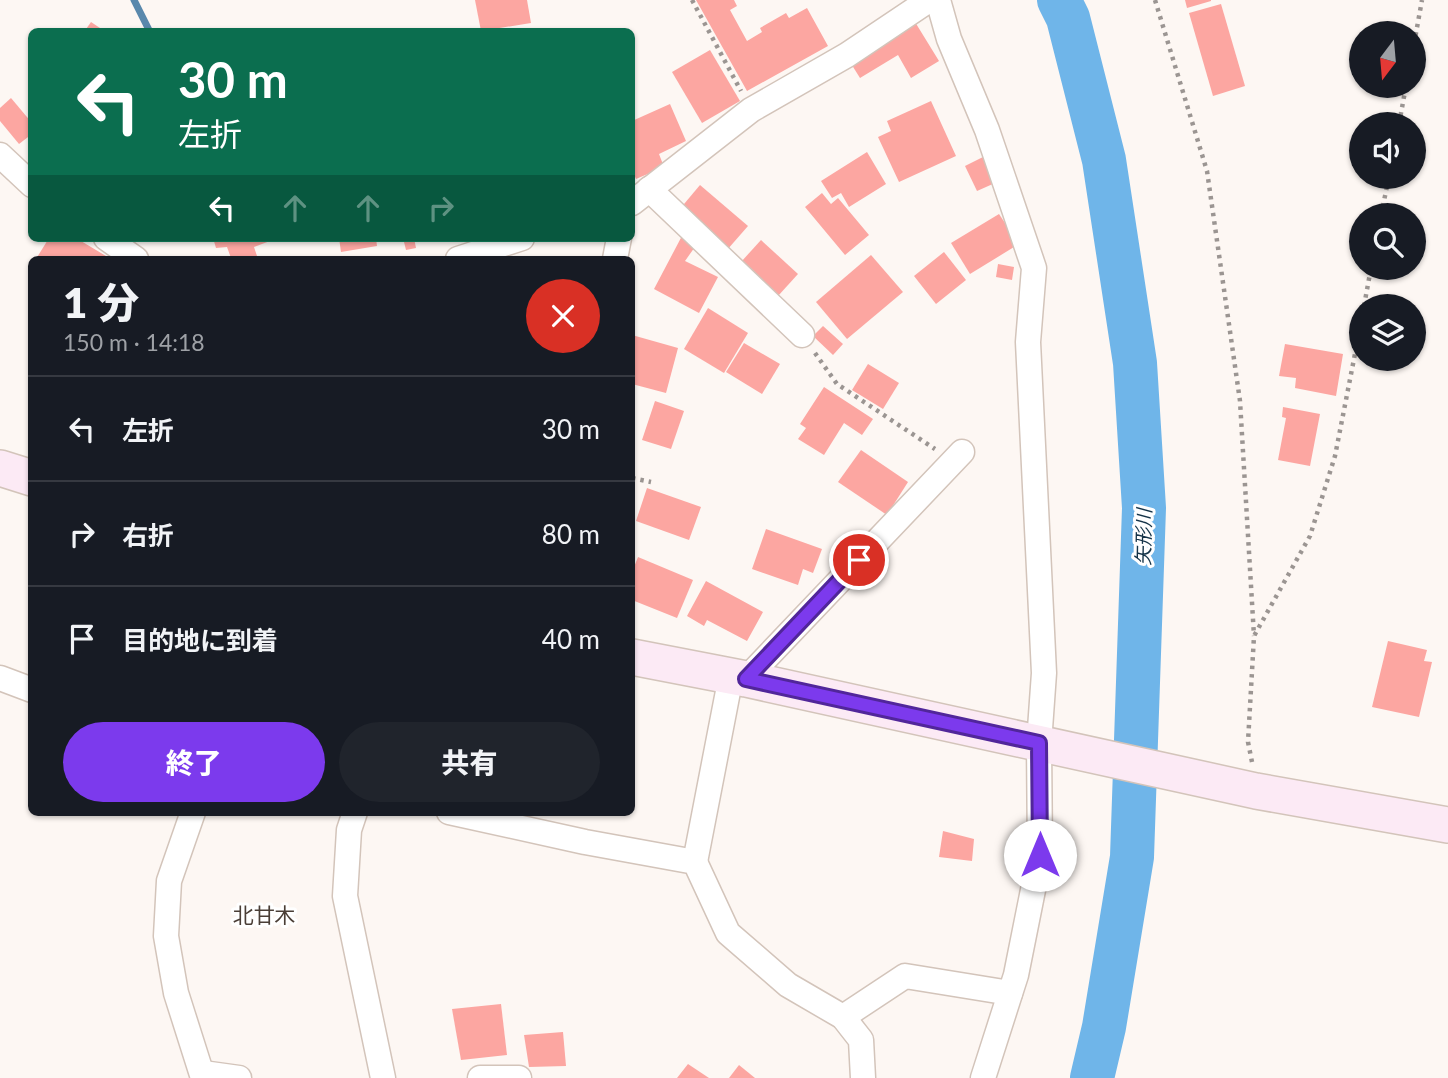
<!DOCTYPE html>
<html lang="ja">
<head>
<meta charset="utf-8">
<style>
	:root { --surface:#171b24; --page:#20242c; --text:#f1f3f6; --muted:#9ea1a6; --line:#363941; --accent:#7c3aed }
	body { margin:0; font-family:Lato,"Noto Sans JP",sans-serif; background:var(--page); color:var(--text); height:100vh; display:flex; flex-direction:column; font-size:26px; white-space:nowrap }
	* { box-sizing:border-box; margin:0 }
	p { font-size:23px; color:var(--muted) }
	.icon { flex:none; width:38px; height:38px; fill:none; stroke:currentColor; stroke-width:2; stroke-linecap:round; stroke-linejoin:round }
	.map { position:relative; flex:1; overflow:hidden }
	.sheet { position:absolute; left:28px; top:256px; width:607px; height:560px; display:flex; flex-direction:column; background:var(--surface); border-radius:10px; box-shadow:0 2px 5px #0004 }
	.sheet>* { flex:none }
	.hud { position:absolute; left:28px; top:28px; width:607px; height:214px; border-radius:10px; box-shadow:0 2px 5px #0004; background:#0b6e4f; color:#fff; overflow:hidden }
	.needle { width:46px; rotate:196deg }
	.controls { position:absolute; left:1349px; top:21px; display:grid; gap:14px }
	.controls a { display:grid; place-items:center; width:77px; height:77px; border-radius:50%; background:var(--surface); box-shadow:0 2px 5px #0004; font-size:35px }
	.pin { position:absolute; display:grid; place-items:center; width:60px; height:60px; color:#fff; margin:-30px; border:4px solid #fff; border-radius:50%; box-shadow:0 2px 7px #0007 }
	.me { position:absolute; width:77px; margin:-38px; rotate:0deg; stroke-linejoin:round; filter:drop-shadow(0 0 5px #0008) }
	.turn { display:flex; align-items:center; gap:24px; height:147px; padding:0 35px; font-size:32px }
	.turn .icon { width:91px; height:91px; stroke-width:2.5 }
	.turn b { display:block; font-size:49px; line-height:60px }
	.lanes { display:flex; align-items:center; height:66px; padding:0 35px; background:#0003; justify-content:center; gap:35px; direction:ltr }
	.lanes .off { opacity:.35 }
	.round { display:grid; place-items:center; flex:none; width:74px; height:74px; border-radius:37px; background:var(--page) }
	.overview { display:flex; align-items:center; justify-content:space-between; height:119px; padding:0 35px }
	h1 { font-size:42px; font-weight:800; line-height:52px }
	.cta { display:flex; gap:14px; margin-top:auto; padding:14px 35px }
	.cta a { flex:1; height:80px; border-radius:42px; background:var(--accent); color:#fff; font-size:28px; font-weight:800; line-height:80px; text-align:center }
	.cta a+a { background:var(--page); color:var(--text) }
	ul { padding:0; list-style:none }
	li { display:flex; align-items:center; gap:21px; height:105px; padding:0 35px; border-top:2px solid var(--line) }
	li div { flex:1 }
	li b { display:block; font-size:26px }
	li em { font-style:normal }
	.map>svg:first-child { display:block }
</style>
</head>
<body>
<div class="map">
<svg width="1448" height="1078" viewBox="0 0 1448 1078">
	<rect width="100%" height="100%" fill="#fdf7f3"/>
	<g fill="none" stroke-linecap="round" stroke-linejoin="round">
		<polyline stroke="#5988ac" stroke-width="7" points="134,0 150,32"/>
		<polyline stroke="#6fb5e9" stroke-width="44" points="1059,0 1068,18 1104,160 1135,363 1144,508 1132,857 1104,1027 1092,1078"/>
	</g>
	<g fill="#fca6a1">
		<polygon points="475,0 527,0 531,23 481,31"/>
		<polygon points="696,0 734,0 737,6 730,10 747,41 762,32 760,28 786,13 789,18 807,8 828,46 747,91"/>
		<polygon points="1185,0 1211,0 1211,1 1187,8"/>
		<polygon points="1221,4 1245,86 1213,96 1189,13"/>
		<polygon points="91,22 106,32 84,32"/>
		<polygon points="915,22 939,61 911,78 898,55 860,78 850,62"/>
		<polygon points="710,50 740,101 702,123 672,72"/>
		<polygon points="11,98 32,123 32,134 19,144 0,121 0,108"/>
		<polygon points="931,101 956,156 899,182 878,137 891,131 887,121"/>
		<polygon points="670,104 686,141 659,154 664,167 636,179 632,170 632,121"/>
		<polygon points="867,152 886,184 849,207 841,193 832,198 821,181"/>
		<polygon points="983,157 995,183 977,191 965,166"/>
		<polygon points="700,185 748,226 727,250 679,210"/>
		<polygon points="822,193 831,204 838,198 869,235 845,255 805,207"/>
		<polygon points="999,214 1019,244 970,274 951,243"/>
		<polygon points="683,234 697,244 685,261 718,277 699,313 654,289"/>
		<polygon points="49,238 59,242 62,238 76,238 111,259 36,259"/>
		<polygon points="213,238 278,238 254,247 258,259 240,259 239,256 231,258 227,247 216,248"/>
		<polygon points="339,238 376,238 377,246 341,252"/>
		<polygon points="403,238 414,238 416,248 406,250"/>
		<polygon points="761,240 798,274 778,296 741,262"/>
		<polygon points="944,252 966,280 936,304 914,276"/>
		<polygon points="871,255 903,292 847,339 816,302"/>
		<polygon points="998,264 1014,267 1012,280 996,277"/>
		<polygon points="708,308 748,333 724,373 684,349"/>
		<polygon points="823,326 843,344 833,355 813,336"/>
		<polygon points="632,335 678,348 666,393 632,384"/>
		<polygon points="744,343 780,364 762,394 726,372"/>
		<polygon points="1285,344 1343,354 1336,396 1295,388 1296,378 1279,376"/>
		<polygon points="868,364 899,383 883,409 852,390"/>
		<polygon points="824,387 873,419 862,435 844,423 824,455 798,439 806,428 800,424"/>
		<polygon points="655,401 684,411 671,449 642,440"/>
		<polygon points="1283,407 1320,414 1310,466 1278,460 1286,418 1282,417"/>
		<polygon points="861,450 908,482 887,515 838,482"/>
		<polygon points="647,488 701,507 689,540 636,521"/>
		<polygon points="766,529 822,549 813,573 803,569 798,585 752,569"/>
		<polygon points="638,557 693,580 677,618 632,600 632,572"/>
		<polygon points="706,581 763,612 747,641 707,620 704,626 687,616"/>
		<polygon points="1388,641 1427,650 1424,661 1432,662 1419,717 1372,707"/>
		<polygon points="943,831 974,839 972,861 939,857"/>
		<polygon points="501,1004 507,1055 461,1060 452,1009"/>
		<polygon points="563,1032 566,1066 529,1067 524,1035"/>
		<polygon points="688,1064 709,1078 677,1078"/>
		<polygon points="739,1065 755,1078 729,1078"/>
	</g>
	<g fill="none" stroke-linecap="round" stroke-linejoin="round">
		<defs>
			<g id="street">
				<polyline points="938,0 949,39 987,130 1034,268 1028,342 1044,673 1039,743 1040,855 1016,975 983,1078"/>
				<polyline points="0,155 32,185"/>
				<polyline points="649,189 802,335"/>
				<polyline points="632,203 751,110 847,55 929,0"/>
				<polyline points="106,238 136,259"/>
				<polyline points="458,259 522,238"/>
				<polyline points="615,259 619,238"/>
				<polyline points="0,678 32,690"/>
				<polyline points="746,679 962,452"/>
				<polyline points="193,812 169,881 166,936 176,993 203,1078"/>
				<polyline points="355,812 349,830 345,896 383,1078"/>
				<polyline points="449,812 585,842 695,862 728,933 788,985 843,1017 861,1040 863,1078"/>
				<polyline points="695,862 731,676"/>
				<polyline points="843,1017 905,976 1010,993"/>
				<polyline points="203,1073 239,1078"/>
				<polyline points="480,1078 519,1078"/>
			</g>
			<g id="secondary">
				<polyline points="0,468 32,478"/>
				<polyline points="632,657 746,679 1256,791 1448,825"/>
			</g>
		</defs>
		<use href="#street" stroke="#d3c4ba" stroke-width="27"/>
		<use href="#secondary" stroke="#d3c4ba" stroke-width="38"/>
		<g stroke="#9b9592" stroke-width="4.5" stroke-dasharray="3.5 5" stroke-linecap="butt">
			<polyline points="692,0 741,91"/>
			<polyline points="1155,0 1207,171 1240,401 1254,636"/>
			<polyline points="1414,44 1422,0"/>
			<polyline points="1399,124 1406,86"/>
			<polyline points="1381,215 1389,177"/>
			<polyline points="1364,306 1371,268"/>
			<polyline points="815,353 837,384 935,449"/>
			<polyline points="632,478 651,482"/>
			<polyline points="1252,762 1248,742 1254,636 1310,536 1335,456 1362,318"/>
		</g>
		<use href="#street" stroke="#fff" stroke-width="24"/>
		<use href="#secondary" stroke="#fceaf5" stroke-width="35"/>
	</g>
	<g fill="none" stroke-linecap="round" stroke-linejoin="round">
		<defs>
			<polyline id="route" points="859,560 746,679 1039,743 1040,855"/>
		</defs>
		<use href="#route" stroke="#51269a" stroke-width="18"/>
		<use href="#route" stroke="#7c3aed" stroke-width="12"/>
	</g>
	<g text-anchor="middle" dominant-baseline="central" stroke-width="6" stroke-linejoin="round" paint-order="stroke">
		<g font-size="19" font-style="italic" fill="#143348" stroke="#fff">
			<text transform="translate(1143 537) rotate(-89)">矢形川</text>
		</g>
		<g font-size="21" fill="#4a3e36" stroke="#fff">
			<text x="264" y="914">北甘木</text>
		</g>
	</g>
</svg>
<div class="controls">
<a><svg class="needle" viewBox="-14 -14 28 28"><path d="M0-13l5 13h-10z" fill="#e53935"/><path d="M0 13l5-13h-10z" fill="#9ea1a6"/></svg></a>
<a><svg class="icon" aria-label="sound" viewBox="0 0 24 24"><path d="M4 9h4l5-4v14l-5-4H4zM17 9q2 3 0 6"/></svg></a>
<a><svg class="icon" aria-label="search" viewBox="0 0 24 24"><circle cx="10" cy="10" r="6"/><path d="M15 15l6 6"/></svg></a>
<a><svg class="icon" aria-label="layers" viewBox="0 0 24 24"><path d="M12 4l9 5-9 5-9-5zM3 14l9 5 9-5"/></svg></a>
</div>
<div class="pin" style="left:859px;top:560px;background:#d93025"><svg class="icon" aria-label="arrive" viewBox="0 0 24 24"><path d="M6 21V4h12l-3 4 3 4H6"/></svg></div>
<svg class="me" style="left:1040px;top:855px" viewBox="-20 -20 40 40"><circle r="19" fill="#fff"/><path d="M0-13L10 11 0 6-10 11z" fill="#7c3aed"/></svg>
<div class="hud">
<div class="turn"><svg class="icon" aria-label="left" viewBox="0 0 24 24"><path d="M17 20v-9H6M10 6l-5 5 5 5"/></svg><div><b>30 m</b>左折</div></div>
<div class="lanes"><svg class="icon" aria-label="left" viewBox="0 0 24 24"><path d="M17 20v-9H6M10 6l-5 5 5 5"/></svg><svg class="icon off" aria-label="ahead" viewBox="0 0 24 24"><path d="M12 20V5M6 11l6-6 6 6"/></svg><svg class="icon off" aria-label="ahead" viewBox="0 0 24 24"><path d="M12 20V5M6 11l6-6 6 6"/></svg><svg class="icon off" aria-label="right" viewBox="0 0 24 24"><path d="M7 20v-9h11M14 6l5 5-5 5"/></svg></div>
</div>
<section class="sheet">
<div class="overview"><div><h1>1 分</h1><p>150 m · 14:18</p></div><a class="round" style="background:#d93025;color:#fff"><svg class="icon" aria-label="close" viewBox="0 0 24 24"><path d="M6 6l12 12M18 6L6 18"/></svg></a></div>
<ul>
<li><svg class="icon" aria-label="left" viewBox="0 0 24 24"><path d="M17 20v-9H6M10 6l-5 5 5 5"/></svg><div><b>左折</b></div><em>30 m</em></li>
<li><svg class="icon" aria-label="right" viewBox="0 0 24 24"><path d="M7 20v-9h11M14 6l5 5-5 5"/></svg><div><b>右折</b></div><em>80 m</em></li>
<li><svg class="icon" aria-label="arrive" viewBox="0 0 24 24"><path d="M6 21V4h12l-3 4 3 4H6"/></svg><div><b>目的地に到着</b></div><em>40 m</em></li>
</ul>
<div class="cta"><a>終了</a><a>共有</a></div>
</section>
</div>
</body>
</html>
